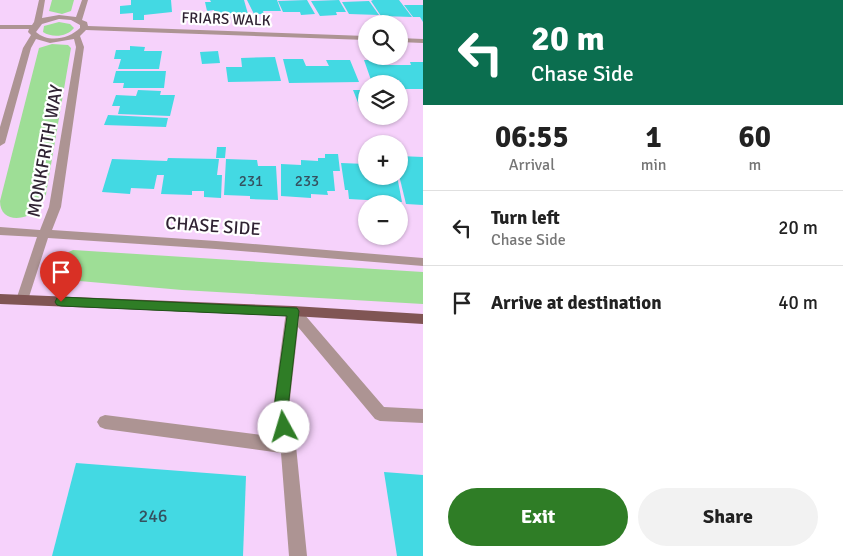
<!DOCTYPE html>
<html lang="en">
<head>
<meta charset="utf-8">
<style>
	:root { --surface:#fff; --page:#f2f2f2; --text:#222; --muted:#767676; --line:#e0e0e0; --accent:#2f7d26 }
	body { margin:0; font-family:Signika,sans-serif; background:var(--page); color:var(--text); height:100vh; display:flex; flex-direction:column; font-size:19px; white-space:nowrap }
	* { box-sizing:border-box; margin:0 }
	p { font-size:16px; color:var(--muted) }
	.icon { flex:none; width:28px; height:28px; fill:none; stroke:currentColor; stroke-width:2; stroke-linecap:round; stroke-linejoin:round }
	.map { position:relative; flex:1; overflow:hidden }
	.details { display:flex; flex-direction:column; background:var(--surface); width:420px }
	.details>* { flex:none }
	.banner { background:#0b6e4f; color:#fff; overflow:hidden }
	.buttons { position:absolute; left:358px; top:15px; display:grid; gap:10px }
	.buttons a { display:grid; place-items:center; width:50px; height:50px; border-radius:50%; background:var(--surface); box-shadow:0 1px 4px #0004; font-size:25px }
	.pin { position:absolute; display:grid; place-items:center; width:42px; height:42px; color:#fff; margin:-51px -21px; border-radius:50% 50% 50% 0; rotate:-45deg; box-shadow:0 0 5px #0007 }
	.pin .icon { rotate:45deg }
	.me { position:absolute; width:55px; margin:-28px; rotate:354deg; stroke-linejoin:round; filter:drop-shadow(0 0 4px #0008) }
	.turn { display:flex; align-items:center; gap:18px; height:105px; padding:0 25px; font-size:22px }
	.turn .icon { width:65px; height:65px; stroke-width:2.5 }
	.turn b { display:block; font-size:35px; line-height:42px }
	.eta { display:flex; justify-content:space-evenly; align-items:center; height:85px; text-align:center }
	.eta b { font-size:30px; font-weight:700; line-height:35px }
	.button { display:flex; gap:10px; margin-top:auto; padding:10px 25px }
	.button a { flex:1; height:58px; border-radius:30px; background:var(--accent); color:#fff; font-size:20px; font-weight:700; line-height:58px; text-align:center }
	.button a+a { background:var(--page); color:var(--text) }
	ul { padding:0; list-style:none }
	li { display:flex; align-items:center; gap:15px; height:75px; padding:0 25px; border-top:1px solid var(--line) }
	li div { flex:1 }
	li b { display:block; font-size:19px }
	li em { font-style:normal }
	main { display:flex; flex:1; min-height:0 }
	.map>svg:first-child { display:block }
</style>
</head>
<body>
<main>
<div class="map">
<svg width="423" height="556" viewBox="0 0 423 556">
	<rect width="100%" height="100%" fill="#f6d2fb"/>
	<g fill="#9ede96">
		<polygon points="52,0 74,0 71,11 62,14 49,11"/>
		<path d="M 59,22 L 70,24 L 74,28 C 67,37 52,38 43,32 L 44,26 Z"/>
		<path d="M 52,44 L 68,45 L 71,48 L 46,194 C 44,198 42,204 39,208 C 27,221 0,224 0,201 L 39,48 Z"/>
		<polygon points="73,250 423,272 423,304 182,290 68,280 57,268 60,256"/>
	</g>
	<g fill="#43d9e3">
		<polygon points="131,0 171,0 172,12 144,15 144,20 133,20 133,13 120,14 120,6 131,5"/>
		<polygon points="210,0 244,0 248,14 215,13 214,10 207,11 205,2 211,2"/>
		<polygon points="247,0 277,0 281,11 263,11 264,14 254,14"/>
		<polygon points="307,0 315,14 301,15 300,12 283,12 278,1"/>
		<polygon points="339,0 346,12 336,12 337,15 320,16 311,1"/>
		<polygon points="373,0 399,0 412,17 381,16 371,1"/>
		<polygon points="369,1 379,15 349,14 342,2"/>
		<polygon points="404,5 423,5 423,22 420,17 413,17"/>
		<polygon points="130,46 145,47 144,51 162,51 159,69 118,69 121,59 114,59 116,50 130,50"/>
		<polygon points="218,51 220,63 202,64 200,52"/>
		<polygon points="275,57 281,81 228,82 226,67 242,67 241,58"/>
		<polygon points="283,59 303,59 306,66 329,66 326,60 350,60 359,82 289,83"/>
		<polygon points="364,60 380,60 382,65 411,65 410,62 423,62 423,89 403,89 399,80 371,80"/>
		<polygon points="116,71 166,71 164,88 123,88 124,83 113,83"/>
		<polygon points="138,90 161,91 160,95 175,95 170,116 118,114 120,106 112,106 116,95 136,96"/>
		<polygon points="353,90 366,90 366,104 359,105"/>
		<polygon points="108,115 168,118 166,127 104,125"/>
		<polygon points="217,147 226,147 225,158 216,158"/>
		<polygon points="325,154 338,154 340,171 333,171 335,191 327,191 328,195 311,194 311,198 281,196 281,164 301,165 301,160 318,161 318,158 325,158"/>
		<polygon points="399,156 423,157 423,205 406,204 399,175"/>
		<polygon points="168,158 219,159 217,175 222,175 221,198 204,197 204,191 192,191 192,195 161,194 164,175 157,175 154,189 131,188 130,194 102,192 112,159 167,161"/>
		<polygon points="226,159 257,160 258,166 276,166 278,200 250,199 250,196 224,195"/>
		<polygon points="341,163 366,164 366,176 397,176 402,202 349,199 348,190 345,190"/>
		<polygon points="76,463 246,476 243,556 52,556"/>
		<polygon points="384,472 423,475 423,556 397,556"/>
	</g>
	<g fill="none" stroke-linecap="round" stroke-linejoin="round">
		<polygon fill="#ad9493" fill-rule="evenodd" points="293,306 298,307 300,311 289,408 286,413 281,415 276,413 273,408 286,311 288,307"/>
		<g fill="#ad9493" fill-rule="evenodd">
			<path d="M 39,0 L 45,0 L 42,18 L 59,15 L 76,17 L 82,0 L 88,0 L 82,20 L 87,22 L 88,26 L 366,36 L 366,40 L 86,30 L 80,36 L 84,47 L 61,207 L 52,230 L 216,241 L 423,258 L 423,266 L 216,249 L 48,238 L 28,300 L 27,304 L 17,304 L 16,300 L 37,237 L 0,235 L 0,227 L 40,230 L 49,207 L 76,47 L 74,39 L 50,43 L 36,39 L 31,48 L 5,143 L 0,146 L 0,127 L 23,48 L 31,35 L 28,32 L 29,29 L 0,29 L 0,25 L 32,25 L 34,22 ZM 59,19 L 71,20 L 80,25 L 80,28 C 69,39 48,43 36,32 L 42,24 Z"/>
			<polygon points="399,38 423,39 423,43 399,42"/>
			<polygon points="293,306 298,307 384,407 423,409 423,423 380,421 375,419 288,315 286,311 288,307"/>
			<polygon points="281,401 286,403 289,408 296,446 307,556 289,556 281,453 105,429 100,427 97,422 100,417 105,415 278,437 273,408 276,403"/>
		</g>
		<polygon fill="#805554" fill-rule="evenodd" points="0,294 293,306 423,314 423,324 293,316 0,304"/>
	</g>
	<polygon fill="#2f7d26" stroke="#1f5119" points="61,297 297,308 299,311 288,408 291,427 289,432 284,434 279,432 274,408 287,316 61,306 57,305 55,302 57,298"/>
	<g text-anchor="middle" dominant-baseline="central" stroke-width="4.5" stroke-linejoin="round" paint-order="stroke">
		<g font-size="15" fill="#302333" stroke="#fff">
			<text transform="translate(226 19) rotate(2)">FRIARS WALK</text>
		</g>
		<g font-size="15" fill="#35505f">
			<text x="251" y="181">231</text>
			<text x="307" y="181">233</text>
		</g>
		<g font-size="18" fill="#302333" stroke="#fff">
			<text transform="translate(45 151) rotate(-80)">MONKFRITH WAY</text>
			<text transform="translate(213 226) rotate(4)">CHASE SIDE</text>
		</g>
		<g font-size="18" fill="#35505f">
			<text x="153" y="516">246</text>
		</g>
	</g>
</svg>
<div class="buttons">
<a><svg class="icon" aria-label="search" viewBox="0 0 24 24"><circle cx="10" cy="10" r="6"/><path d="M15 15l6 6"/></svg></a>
<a><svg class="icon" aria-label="layers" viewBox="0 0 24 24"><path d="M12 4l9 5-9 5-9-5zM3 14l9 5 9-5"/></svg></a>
<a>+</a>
<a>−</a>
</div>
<div class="pin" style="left:61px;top:302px;background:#d93025"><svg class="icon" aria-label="arrive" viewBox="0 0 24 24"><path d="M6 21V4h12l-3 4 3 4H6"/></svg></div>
<svg class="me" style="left:284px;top:427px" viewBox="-20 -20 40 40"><circle r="19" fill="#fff"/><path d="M0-13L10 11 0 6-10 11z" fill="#2f7d26"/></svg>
</div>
<section class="details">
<div class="banner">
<div class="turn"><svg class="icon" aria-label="left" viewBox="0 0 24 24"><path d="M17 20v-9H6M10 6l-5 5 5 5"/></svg><div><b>20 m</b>Chase Side</div></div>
</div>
<div class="eta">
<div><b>06:55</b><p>Arrival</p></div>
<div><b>1</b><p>min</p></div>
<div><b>60</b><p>m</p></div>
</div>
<ul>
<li><svg class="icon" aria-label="left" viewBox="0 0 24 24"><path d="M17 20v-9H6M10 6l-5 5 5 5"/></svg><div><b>Turn left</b><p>Chase Side</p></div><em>20 m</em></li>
<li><svg class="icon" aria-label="arrive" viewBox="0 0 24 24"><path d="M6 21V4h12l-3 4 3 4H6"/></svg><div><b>Arrive at destination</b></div><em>40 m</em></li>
</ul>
<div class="button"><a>Exit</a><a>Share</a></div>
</section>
</main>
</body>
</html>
